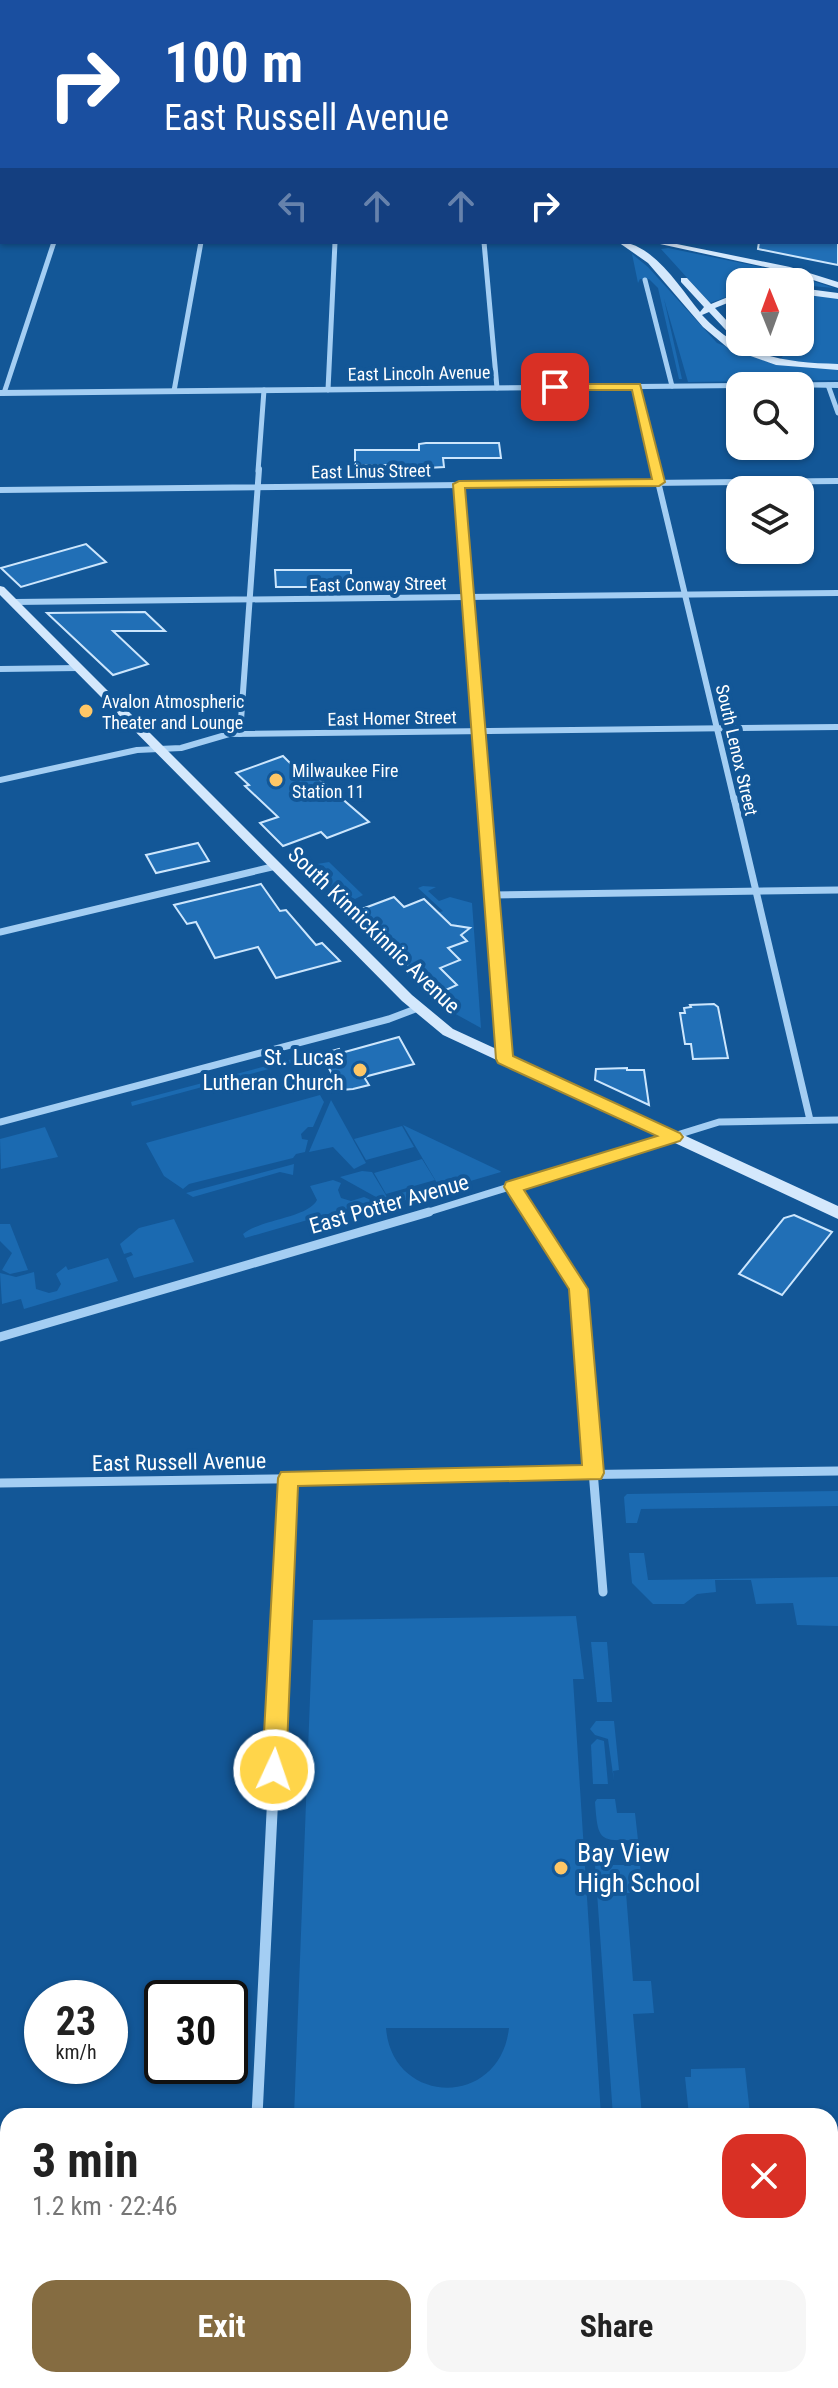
<!DOCTYPE html>
<html lang="en">
<head>
<meta charset="utf-8">
<style>
	:root { --surface:#fff; --page:#f6f6f6; --text:#222; --muted:#767676; --accent:#856c41 }
	body { margin:0; font-family:"Roboto Condensed",sans-serif; background:var(--page); color:var(--text); height:100vh; display:flex; flex-direction:column; font-size:30px; white-space:nowrap }
	* { box-sizing:border-box; margin:0 }
	p { font-size:26px; color:var(--muted) }
	.icon { flex:none; width:44px; height:44px; fill:none; stroke:currentColor; stroke-width:2; stroke-linecap:round; stroke-linejoin:round }
	.map { position:relative; flex:1; overflow:hidden }
	.drawer { position:absolute; left:0px; top:2108px; width:838px; height:280px; display:flex; flex-direction:column; background:var(--surface); border-radius:24px 24px 0 0; box-shadow:0 2px 6px #0004 }
	.drawer>* { flex:none }
	.banner { position:absolute; left:0px; top:0px; width:838px; height:244px; box-shadow:0 2px 6px #0004; background:#1a4fa0; color:#fff; overflow:hidden }
	.needle { width:52px; rotate:359deg }
	.controls { position:absolute; left:726px; top:268px; display:grid; gap:16px }
	.controls a { display:grid; place-items:center; width:88px; height:88px; border-radius:16px; background:var(--surface); box-shadow:0 2px 6px #0004; font-size:40px }
	.speed { position:absolute; left:24px; top:1980px; display:flex; gap:16px; font-size:40px; font-weight:700; text-align:center }
	.speed>* { display:grid; place-content:center; width:104px; height:104px; border-radius:50%; background:var(--surface); box-shadow:0 2px 6px #0004; line-height:1 }
	.speed small { font-size:20px; font-weight:400 }
	.speed .limit { border:4px solid #111; border-radius:12px; background:#fff; color:#111 }
	.pin { position:absolute; display:grid; place-items:center; width:68px; height:68px; color:#fff; margin:-34px; border-radius:16px; box-shadow:0 4px 12px #0006 }
	.me { position:absolute; width:88px; margin:-44px; rotate:3deg; stroke-linejoin:round; filter:drop-shadow(0 0 6px #0008) }
	.turn { display:flex; align-items:center; gap:28px; height:168px; padding:0 32px; font-size:36px }
	.turn .icon { width:104px; height:104px; stroke-width:2.5 }
	.turn b { display:block; font-size:56px; line-height:68px }
	.lanes { display:flex; align-items:center; height:76px; padding:0 32px; background:#0003; justify-content:center; gap:40px; direction:ltr }
	.lanes .off { opacity:.35 }
	.round { display:grid; place-items:center; flex:none; width:84px; height:84px; border-radius:24px; background:var(--page) }
	.summary { display:flex; align-items:center; justify-content:space-between; height:136px; padding:0 32px }
	h1 { font-size:48px; font-weight:700; line-height:60px }
	.action { display:flex; gap:16px; margin-top:auto; padding:16px 32px }
	.action a { flex:1; height:92px; border-radius:24px; background:var(--accent); color:#fff; font-size:32px; font-weight:700; line-height:92px; text-align:center }
	.action a+a { background:var(--page); color:var(--text) }
	.map>svg:first-child { display:block }
</style>
</head>
<body>
<div class="map">
<svg width="838" height="2388" viewBox="0 0 838 2388">
	<rect width="100%" height="100%" fill="#135797"/>
	<g fill="#1b6ab1" fill-rule="evenodd">
		<polygon points="668,248 784,272 834,288 800,285 800,282 740,282 740,292 710,303 661,249"/>
		<polygon points="632,254 648,267 717,343 776,365 786,352 752,342 800,342 800,293 838,298 838,380 688,382 664,299 682,379 679,379 658,288 649,279 640,279 638,283"/>
		<polygon points="329,862 363,895 355,899 342,893 333,894 309,870 311,866 323,869 324,866 317,864"/>
		<polygon points="423,886 436,887 428,891 439,901 450,897 472,903 481,1028 452,1012 430,991 437,994 457,986 440,968 459,961 448,948 466,941 459,933 469,928 451,925 438,913 443,911 418,888"/>
		<polygon points="300,1057 302,1060 132,1106 131,1102"/>
		<polygon points="320,1095 324,1102 313,1127 308,1127 301,1134 302,1139 308,1140 305,1152 296,1154 293,1158 189,1184 183,1189 164,1176 146,1143"/>
		<polygon points="331,1100 366,1163 354,1169 333,1147 309,1152"/>
		<polygon points="403,1125 500,1171 501,1172 382,1207 376,1197 340,1177 362,1171 372,1172 387,1197 437,1183"/>
		<polygon points="402,1126 414,1147 366,1160 354,1139"/>
		<polygon points="45,1127 58,1157 1,1169 0,1139"/>
		<polygon points="422,1159 435,1180 386,1194 374,1173"/>
		<polygon points="294,1164 293,1175 280,1172 193,1197 186,1193"/>
		<path d="M 333,1180 L 341,1183 L 338,1190 L 341,1198 L 351,1201 L 364,1197 L 373,1201 L 245,1238 L 243,1234 C 261,1219 308,1218 317,1200 L 310,1186 Z"/>
		<polygon points="174,1219 194,1262 134,1278 126,1258 133,1255 131,1252 124,1254 120,1244 139,1228"/>
		<polygon points="0,1224 10,1224 28,1270 10,1274 2,1270 12,1253 0,1241"/>
		<polygon points="108,1258 118,1281 24,1309 21,1299 2,1304 0,1273 16,1277 34,1272 36,1289 49,1293 57,1291 61,1284 56,1274 66,1266 68,1270"/>
		<polygon points="838,1491 838,1506 641,1509 637,1523 626,1523 624,1497 627,1494"/>
		<polygon points="629,1553 644,1553 648,1580 838,1577 838,1626 797,1625 793,1603 756,1604 751,1580 715,1580 716,1592 697,1594 684,1604 653,1604 632,1583"/>
		<path d="M 576,1616 L 584,1679 L 573,1679 L 601,2116 L 294,2116 L 313,1620 ZM 386,2028 L 509,2028 C 500,2109 392,2106 386,2028 Z"/>
		<polygon points="591,1642 607,1642 612,1702 597,1702"/>
		<polygon points="596,1721 614,1721 619,1770 613,1771 614,1781 608,1739 595,1735 590,1729"/>
		<polygon points="597,1739 604,1741 608,1784 593,1784 591,1745"/>
		<path d="M 597,1799 L 615,1799 L 617,1813 L 635,1813 L 638,1840 C 599,1841 598,1842 595,1802 Z"/>
		<polygon points="595,1865 640,1865 643,1893 626,1893 633,1981 651,1981 654,2013 633,2014 642,2116 613,2116"/>
		<polygon points="745,2068 750,2114 689,2115 685,2077 691,2077 691,2069"/>
		<polygon points="0,2195 8,2195 8,2380 651,2380 651,2388 0,2388"/>
	</g>
	<g fill="#216fb6" stroke="#cce6fd" stroke-width="2">
		<polygon points="759,242 838,242 838,265 758,249"/>
		<polygon points="426,443 499,443 501,458 443,458 444,467 427,468 427,465 355,465 355,450 419,450 419,444"/>
		<polygon points="86,544 106,562 21,587 1,568"/>
		<polygon points="275,570 351,570 351,587 276,587"/>
		<polygon points="145,612 165,631 113,631 148,664 113,675 47,613"/>
		<polygon points="283,756 296,769 304,766 369,822 327,838 321,832 283,846 260,823 278,817 245,786 249,785 236,773"/>
		<polygon points="198,843 209,861 156,873 146,855"/>
		<polygon points="261,884 280,911 286,910 316,945 322,943 340,961 276,978 258,947 215,958 196,922 187,924 174,905"/>
		<polygon points="394,897 404,907 424,899 451,925 470,928 461,935 467,941 448,948 460,960 440,968 457,985 437,994 354,912"/>
		<polygon points="714,1004 718,1007 728,1058 693,1059 691,1044 685,1044 680,1013 685,1013 684,1008 691,1007 690,1005"/>
		<polygon points="399,1037 414,1064 364,1077 369,1085 353,1089 341,1090 321,1054 339,1049 341,1053"/>
		<polygon points="627,1068 627,1070 644,1070 649,1105 595,1080 596,1069"/>
		<polygon points="794,1215 832,1232 782,1295 739,1274 784,1218"/>
	</g>
	<g fill="none" stroke-linecap="round" stroke-linejoin="round">
		<g stroke="#a4cef3" stroke-width="4">
			<polyline points="423,0 428,2"/>
			<polyline points="666,0 669,2"/>
			<polyline points="748,0 752,2"/>
		</g>
		<g stroke="#a4cef3" stroke-width="5">
			<polyline points="484,242 497,388"/>
			<polyline points="645,280 672,386"/>
			<polyline points="828,385 838,413"/>
			<polyline points="636,387 656,471"/>
			<polyline points="328,390 335,242"/>
			<polyline points="174,391 201,242"/>
			<polyline points="4,393 54,242"/>
			<polyline points="258,471 264,390"/>
		</g>
		<g stroke="#a4cef3" stroke-width="6">
			<polyline points="655,469 734,800"/>
			<polyline points="459,484 484,800"/>
			<polyline points="0,490 838,481"/>
			<polyline points="14,602 838,593"/>
			<polyline points="0,669 79,668"/>
			<polyline points="240,734 259,469"/>
			<polyline points="0,780 137,750 181,748 229,734 838,727"/>
		</g>
		<g stroke="#a4cef3" stroke-width="7">
			<polyline points="484,798 504,1059"/>
			<polyline points="734,798 810,1120"/>
			<polyline points="492,895 838,890"/>
			<polyline points="0,932 276,866"/>
			<polyline points="0,1122 389,1019 418,1008"/>
			<polyline points="513,1187 530,1214"/>
			<polyline points="422,1214 719,1122 838,1120"/>
		</g>
		<g stroke="#a4cef3" stroke-width="9">
			<polyline points="529,1212 578,1289 603,1592"/>
			<polyline points="0,1337 429,1212"/>
			<polyline points="0,1483 838,1471"/>
			<polyline points="276,1734 288,1478"/>
		</g>
		<g stroke="#a4cef3" stroke-width="11">
			<polyline points="257,2116 276,1732"/>
			<polyline points="830,2158 838,2158"/>
			<polyline points="0,2176 8,2176"/>
			<polyline points="670,2380 670,2388"/>
		</g>
		<polygon fill="#a4cef3" fill-rule="evenodd" points="838,382 838,388 740,386 740,388 0,396 0,390"/>
		<g fill="#d4e8fc" fill-rule="evenodd">
			<rect x="0" y="202" width="2" height="4"/>
			<path d="M 618,242 C 653,242 680,288 700,312 L 704,307 L 681,282 L 681,278 L 687,278 L 711,304 L 740,292 L 740,298 L 715,308 L 740,335 L 740,342 L 743,342 L 737,342 L 709,312 L 702,315 C 739,356 785,363 838,364 L 838,370 L 776,365 L 728,348 L 703,327 L 648,263 Z"/>
			<polygon points="651,242 667,242 790,267 838,282 838,288 788,272"/>
			<polygon points="800,288 838,293 838,299 800,294"/>
			<polygon points="0,586 4,587 412,995 453,1029 838,1206 838,1219 443,1035 402,1001 0,595"/>
		</g>
		<defs>
			<g id="rail">
				<polyline points="342,0 347,2"/>
				<polyline points="371,0 376,2"/>
				<polyline points="595,0 598,2"/>
				<polyline points="611,0 614,2"/>
				<polyline points="722,0 726,2"/>
				<polyline points="780,0 784,2"/>
				<polyline points="836,169 838,172"/>
			</g>
		</defs>
		<use href="#rail" stroke="#fff" stroke-width="4"/>
		<use href="#rail" stroke="#135797" stroke-width="3" stroke-dasharray="8" stroke-linecap="butt"/>
	</g>
	<polygon fill="#ffd54a" stroke="#a68a30" stroke-width="2" points="555,384 640,384 665,482 659,486 465,488 513,1056 680,1133 683,1137 680,1141 524,1190 588,1289 604,1473 601,1479 298,1486 286,1770 282,1777 274,1780 266,1777 262,1770 278,1478 281,1472 582,1465 569,1289 504,1187 506,1182 657,1136 498,1063 496,1059 453,484 459,481 652,479 632,390 551,390 549,387"/>
	<g fill="#ffc766" stroke="#135797" stroke-width="3">
		<circle cx="86" cy="711" r="8"/>
		<circle cx="276" cy="780" r="8"/>
		<circle cx="360" cy="1070" r="8"/>
		<circle cx="561" cy="1868" r="8"/>
	</g>
	<g text-anchor="middle" dominant-baseline="central" stroke-width="8" stroke-linejoin="round" paint-order="stroke">
		<g font-size="18" fill="#fff" stroke="#135797">
			<text transform="translate(419 373) rotate(-1)">East Lincoln Avenue</text>
			<text transform="translate(371 471) rotate(-1)">East Linus Street</text>
			<text transform="translate(378 584) rotate(-1)">East Conway Street</text>
			<text transform="translate(392 718) rotate(-1)">East Homer Street</text>
			<text transform="translate(737 750) rotate(77)">South Lenox Street</text>
		</g>
		<g font-size="18" fill="#fff" stroke="#135797" text-anchor="start">
			<text x="102" y="701">Avalon Atmospheric<tspan x="102" dy="21">Theater and Lounge</tspan></text>
			<text x="292" y="770">Milwaukee Fire<tspan x="292" dy="21">Station 11</tspan></text>
		</g>
		<g font-size="22" fill="#fff" stroke="#135797">
			<text transform="translate(374 930) rotate(44)">South Kinnickinnic Avenue</text>
			<text transform="translate(389 1204) rotate(-16)">East Potter Avenue</text>
			<text transform="translate(179 1462) rotate(-1)">East Russell Avenue</text>
		</g>
		<g font-size="22" fill="#fff" stroke="#135797" text-anchor="end">
			<text x="344" y="1057">St. Lucas<tspan x="344" dy="25">Lutheran Church</tspan></text>
		</g>
		<g font-size="26" fill="#fff" stroke="#135797" text-anchor="start">
			<text x="577" y="1853">Bay View<tspan x="577" dy="30">High School</tspan></text>
		</g>
	</g>
</svg>
<div class="controls">
<a><svg class="needle" viewBox="-14 -14 28 28"><path d="M0-13l5 13h-10z" fill="#e53935"/><path d="M0 13l5-13h-10z" fill="#767676"/></svg></a>
<a><svg class="icon" aria-label="search" viewBox="0 0 24 24"><circle cx="10" cy="10" r="6"/><path d="M15 15l6 6"/></svg></a>
<a><svg class="icon" aria-label="layers" viewBox="0 0 24 24"><path d="M12 4l9 5-9 5-9-5zM3 14l9 5 9-5"/></svg></a>
</div>
<div class="speed"><div>23<small>km/h</small></div><div class="limit">30</div></div>
<div class="pin" style="left:555px;top:387px;background:#d93025"><svg class="icon" aria-label="arrive" viewBox="0 0 24 24"><path d="M6 21V4h12l-3 4 3 4H6"/></svg></div>
<svg class="me" style="left:274px;top:1770px" viewBox="-20 -20 40 40"><circle r="17" fill="#ffd54a" stroke="#fff" stroke-width="3"/><path d="M0-11L8 9 0 5-8 9z" fill="#fff"/></svg>
<div class="banner">
<div class="turn"><svg class="icon" aria-label="right" viewBox="0 0 24 24"><path d="M7 20v-9h11M14 6l5 5-5 5"/></svg><div><b>100 m</b>East Russell Avenue</div></div>
<div class="lanes"><svg class="icon off" aria-label="left" viewBox="0 0 24 24"><path d="M17 20v-9H6M10 6l-5 5 5 5"/></svg><svg class="icon off" aria-label="ahead" viewBox="0 0 24 24"><path d="M12 20V5M6 11l6-6 6 6"/></svg><svg class="icon off" aria-label="ahead" viewBox="0 0 24 24"><path d="M12 20V5M6 11l6-6 6 6"/></svg><svg class="icon" aria-label="right" viewBox="0 0 24 24"><path d="M7 20v-9h11M14 6l5 5-5 5"/></svg></div>
</div>
<section class="drawer">
<div class="summary"><div><h1>3 min</h1><p>1.2 km · 22:46</p></div><a class="round" style="background:#d93025;color:#fff"><svg class="icon" aria-label="close" viewBox="0 0 24 24"><path d="M6 6l12 12M18 6L6 18"/></svg></a></div>
<div class="action"><a>Exit</a><a>Share</a></div>
</section>
</div>
</body>
</html>
